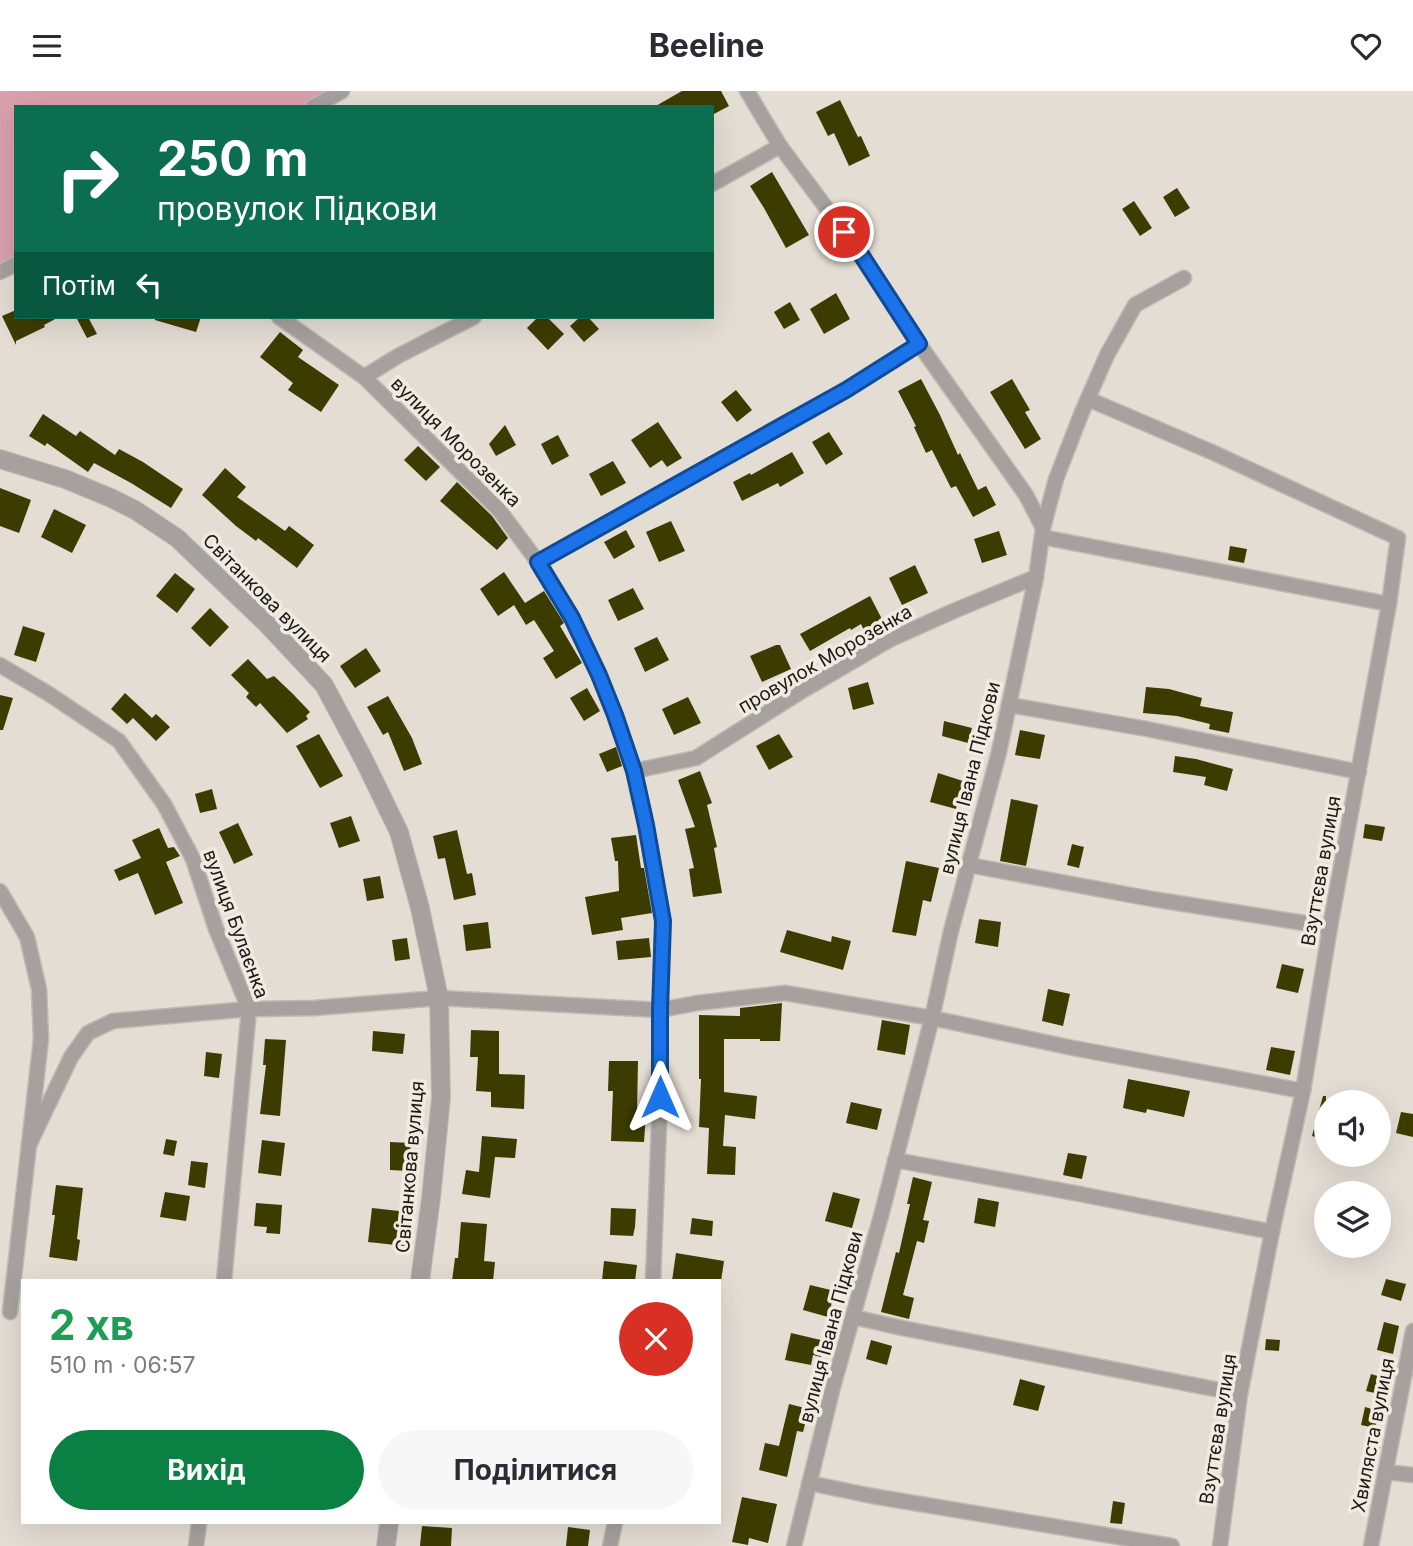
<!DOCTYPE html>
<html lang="uk">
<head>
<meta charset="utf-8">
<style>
	:root { --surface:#fff; --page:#f7f7f7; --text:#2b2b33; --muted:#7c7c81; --accent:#0b8043 }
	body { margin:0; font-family:Inter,sans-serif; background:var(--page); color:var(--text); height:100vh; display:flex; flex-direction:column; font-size:26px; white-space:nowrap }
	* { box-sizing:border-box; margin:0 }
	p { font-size:23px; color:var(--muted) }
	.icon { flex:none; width:38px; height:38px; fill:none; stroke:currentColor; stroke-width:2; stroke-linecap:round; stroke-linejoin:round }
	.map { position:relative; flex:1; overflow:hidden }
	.sheet { position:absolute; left:21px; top:1188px; width:700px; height:245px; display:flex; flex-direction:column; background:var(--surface); border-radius:0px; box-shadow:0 7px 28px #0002 }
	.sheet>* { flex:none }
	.top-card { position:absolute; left:14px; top:14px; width:700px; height:214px; border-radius:0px; box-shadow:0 7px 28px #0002; background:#0b6e4f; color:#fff; overflow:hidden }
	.buttons { position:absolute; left:1314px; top:999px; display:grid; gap:14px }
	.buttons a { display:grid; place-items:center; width:77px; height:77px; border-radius:50%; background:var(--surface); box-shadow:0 7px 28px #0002; font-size:35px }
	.pin { position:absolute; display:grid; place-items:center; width:60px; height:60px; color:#fff; margin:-30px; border:4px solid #fff; border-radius:50%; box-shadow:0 2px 7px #0007 }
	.me { position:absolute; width:77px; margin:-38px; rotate:0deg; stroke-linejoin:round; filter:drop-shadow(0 0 5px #0008) }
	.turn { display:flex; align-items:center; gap:24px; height:147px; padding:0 28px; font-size:32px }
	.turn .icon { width:91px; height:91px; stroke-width:2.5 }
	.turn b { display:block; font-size:49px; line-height:60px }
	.then { display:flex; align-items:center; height:66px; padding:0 28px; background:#0003; gap:14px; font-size:26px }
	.round { display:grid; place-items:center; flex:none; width:74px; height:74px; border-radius:37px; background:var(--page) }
	.headline { display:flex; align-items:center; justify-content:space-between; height:119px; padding:0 28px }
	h1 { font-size:42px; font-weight:700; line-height:52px; color:#1e9e55 }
	.button { display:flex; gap:14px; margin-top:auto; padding:14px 28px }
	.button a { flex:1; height:80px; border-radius:42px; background:var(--accent); color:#fff; font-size:28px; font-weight:700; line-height:80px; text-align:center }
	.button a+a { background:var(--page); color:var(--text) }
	header { display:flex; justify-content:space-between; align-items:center; height:91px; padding:0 28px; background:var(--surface); font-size:32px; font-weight:700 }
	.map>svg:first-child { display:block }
</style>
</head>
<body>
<header><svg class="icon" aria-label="menu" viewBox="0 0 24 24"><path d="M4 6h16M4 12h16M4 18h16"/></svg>Beeline<svg class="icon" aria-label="heart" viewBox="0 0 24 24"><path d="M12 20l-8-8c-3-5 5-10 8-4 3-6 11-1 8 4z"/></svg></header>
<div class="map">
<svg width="1413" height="1455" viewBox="0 0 1413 1455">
	<rect width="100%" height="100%" fill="#e4ddd4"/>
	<polygon fill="#daa0ad" points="0,0 342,0 313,16 16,16 16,173 0,181"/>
	<g fill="#3d3c00">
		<polygon points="682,0 721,0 729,15 712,24 712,16 654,16"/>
		<polygon points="840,9 858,46 861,45 870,65 849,75 834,42 828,45 816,21"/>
		<polygon points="772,81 809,144 786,157 764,117 750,95"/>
		<polygon points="1177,97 1190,117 1175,126 1163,106"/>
		<polygon points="1134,110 1152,137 1140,145 1122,118"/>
		<polygon points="836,202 850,228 824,243 810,218"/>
		<polygon points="790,211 800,229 784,238 774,221"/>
		<polygon points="16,219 16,226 59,226 44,234 45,236 16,250 16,254 2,225"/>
		<polygon points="76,226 88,226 97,243 87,247"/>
		<polygon points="155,226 201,226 196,241 155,229"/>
		<polygon points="538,226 547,226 564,243 548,259 527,237"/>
		<polygon points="580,226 588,226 599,238 584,251 570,235"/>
		<polygon points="280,241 303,259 298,266 339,294 321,321 288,299 293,292 260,266"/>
		<polygon points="921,288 940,324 958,364 960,362 978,399 986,395 996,414 973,426 956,395 951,397 932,359 926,362 914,336 916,335 898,300"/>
		<polygon points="1012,288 1030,319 1025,321 1041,348 1025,358 990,301"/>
		<polygon points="736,299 752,319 737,331 721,311"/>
		<polygon points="43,323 76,345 80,340 115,364 119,358 143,371 183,398 171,417 131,392 94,372 88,381 47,352 45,355 29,345"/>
		<polygon points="658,331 682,367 667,376 662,369 650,377 631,349"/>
		<polygon points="505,334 516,354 496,365 489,353"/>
		<polygon points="829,341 843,363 826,374 812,351"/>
		<polygon points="558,344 569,365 552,374 541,353"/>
		<polygon points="418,355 440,376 426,390 404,369"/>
		<polygon points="792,361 804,382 780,396 778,392 742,410 733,391 750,382 751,384"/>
		<polygon points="613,370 626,392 601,405 589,383"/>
		<polygon points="225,377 246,396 237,406 285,440 289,435 314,454 297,477 258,447 256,450 236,435 202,404"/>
		<polygon points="457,391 492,425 508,447 497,459 440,410"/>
		<polygon points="0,397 31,409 19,442 0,435"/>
		<polygon points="54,418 86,434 72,462 41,446"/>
		<polygon points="671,430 685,460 659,471 646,441"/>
		<polygon points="626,439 635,456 614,468 604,451"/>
		<polygon points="999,440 1007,464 982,472 974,448"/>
		<polygon points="1230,455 1247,458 1244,472 1228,469"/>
		<polygon points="915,474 928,502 902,514 889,487"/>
		<polygon points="504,481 525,512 544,500 564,532 560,535 582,572 556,588 543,567 554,560 534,529 526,534 514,514 498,525 480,498"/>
		<polygon points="175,482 195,498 177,522 156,505"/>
		<polygon points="633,497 644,518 618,530 608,509"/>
		<polygon points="870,505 886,536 867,546 861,533 851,539 850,537 810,560 800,543"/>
		<polygon points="210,517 229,536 210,556 191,537"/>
		<polygon points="23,535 45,542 36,571 14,564"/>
		<polygon points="657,546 669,569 645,581 634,557"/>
		<polygon points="776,554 780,554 791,578 762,591 750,565"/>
		<polygon points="366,557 381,580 355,597 340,575"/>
		<polygon points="248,568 267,588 274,585 293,603 310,621 306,625 308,628 287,642 260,612 256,616 246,606 249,602 231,584"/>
		<polygon points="868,591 874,613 853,619 848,597"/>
		<polygon points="1146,596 1169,598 1202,607 1200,615 1233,621 1229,642 1209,638 1210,633 1177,625 1143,622"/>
		<polygon points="587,597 600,620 584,630 570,607"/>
		<polygon points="125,602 152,627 156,623 170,636 156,650 133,627 127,633 111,618"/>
		<polygon points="0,604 13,607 3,639 0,639"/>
		<polygon points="388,605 412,647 422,673 404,680 388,641 383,644 367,616"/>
		<polygon points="688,606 701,632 674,644 662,618"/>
		<polygon points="944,630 972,637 968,652 942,645"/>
		<polygon points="1020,639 1045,644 1040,668 1015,664"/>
		<polygon points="319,643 343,685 320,697 296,655"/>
		<polygon points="779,643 793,666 769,679 756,655"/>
		<polygon points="616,656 622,675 607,681 599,663"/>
		<polygon points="1175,665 1196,668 1233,678 1227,700 1204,694 1206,686 1173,681"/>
		<polygon points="700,680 712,712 707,714 717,756 714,757 722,802 693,806 689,778 694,777 685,738 695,736 678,689"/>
		<polygon points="938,682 963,690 956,718 930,711"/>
		<polygon points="212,698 217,718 200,722 195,703"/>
		<polygon points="1011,708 1038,714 1026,775 1000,770"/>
		<polygon points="351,725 360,750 339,757 330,732"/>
		<polygon points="238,732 253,764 234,773 219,741"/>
		<polygon points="1365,733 1385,736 1382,750 1363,747"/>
		<polygon points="159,737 168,757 174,756 180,765 166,771 183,812 155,824 138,782 119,790 114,779 141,767 132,749"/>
		<polygon points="457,739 467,783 472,782 476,804 454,809 445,767 438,768 433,745"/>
		<polygon points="636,744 641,777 644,777 652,822 621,827 623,839 592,844 585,806 619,800 618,770 615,770 611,747"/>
		<polygon points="1072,753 1084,756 1079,777 1067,774"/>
		<polygon points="906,770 939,777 931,811 923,809 916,845 892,841"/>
		<polygon points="380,785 384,807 367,810 363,788"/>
		<polygon points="979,828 1001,831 998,856 975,852"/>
		<polygon points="488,831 491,857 466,860 463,834"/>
		<polygon points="787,839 831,851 832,845 851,850 843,879 780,861"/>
		<polygon points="407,847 410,868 395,870 392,849"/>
		<polygon points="649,847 651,866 618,869 616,850"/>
		<polygon points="1282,873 1304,878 1298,902 1276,897"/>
		<polygon points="1048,898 1070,903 1063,935 1042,930"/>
		<polygon points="782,912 780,950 760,950 760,948 724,948 724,1001 757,1005 755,1028 725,1024 723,1055 736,1056 735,1084 707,1083 709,1037 699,1036 701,988 699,988 699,924 740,925 740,917"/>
		<polygon points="882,929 910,934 905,964 877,959"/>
		<polygon points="471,939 499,940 499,983 525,984 524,1018 491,1016 491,1001 476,1000 478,966 470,966"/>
		<polygon points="373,940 405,943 403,963 372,960"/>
		<polygon points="265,948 286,949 280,1025 260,1023 266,974 263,974"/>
		<polygon points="1271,956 1295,960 1290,984 1266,979"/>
		<polygon points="206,961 222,963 219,987 204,985"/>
		<polygon points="609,970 638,970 637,1021 646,1022 644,1051 611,1050 613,1000 608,1000"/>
		<polygon points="1128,988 1190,1000 1184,1026 1147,1018 1146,1022 1123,1017"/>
		<polygon points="1323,1005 1326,1005 1326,1049 1312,1045"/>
		<polygon points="851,1011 882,1018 877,1039 846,1032"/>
		<polygon points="1401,1021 1413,1023 1413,1046 1396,1042"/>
		<polygon points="482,1045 517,1048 515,1067 495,1066 490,1107 462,1103 466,1079 479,1081"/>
		<polygon points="166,1048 177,1050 174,1065 163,1063"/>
		<polygon points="262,1049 285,1052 281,1085 258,1082"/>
		<polygon points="390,1051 411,1052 409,1080 390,1079"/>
		<polygon points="1068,1062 1087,1065 1082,1088 1063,1084"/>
		<polygon points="191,1070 208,1072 205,1097 188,1094"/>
		<polygon points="913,1086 932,1091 923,1129 929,1130 924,1152 917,1150 903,1204 914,1207 909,1228 881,1221 896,1161 899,1162 910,1113 907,1113"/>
		<polygon points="56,1094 83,1097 77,1148 80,1149 77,1170 49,1166 55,1124 52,1124"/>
		<polygon points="165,1101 190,1105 186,1130 160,1126"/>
		<polygon points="833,1101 860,1108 852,1137 825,1130"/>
		<polygon points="978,1107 999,1111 995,1136 974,1132"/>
		<polygon points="256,1112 282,1114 280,1143 266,1142 267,1136 254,1135"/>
		<polygon points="372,1117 408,1121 405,1155 368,1151"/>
		<polygon points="611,1117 636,1118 635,1136 633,1145 610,1144"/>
		<polygon points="692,1127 713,1130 712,1145 690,1143"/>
		<polygon points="461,1131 487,1133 484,1170 495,1171 493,1190 481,1189 481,1190 452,1190 455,1167 458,1167"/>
		<polygon points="676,1162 724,1170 721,1190 672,1190"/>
		<polygon points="604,1170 637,1174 635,1190 602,1190"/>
		<polygon points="1386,1188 1406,1193 1401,1210 1381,1204"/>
		<polygon points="810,1194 835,1200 828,1226 803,1219"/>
		<polygon points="1384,1231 1399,1235 1393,1263 1377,1259"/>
		<polygon points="791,1242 825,1250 821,1266 813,1264 811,1274 785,1269"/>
		<polygon points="1266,1248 1280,1249 1279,1260 1265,1259"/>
		<polygon points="871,1249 892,1255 887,1274 866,1268"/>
		<polygon points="1371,1283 1384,1287 1379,1303 1366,1300"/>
		<polygon points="1020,1288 1045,1295 1038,1320 1013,1314"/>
		<polygon points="789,1313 809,1318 803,1341 797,1340 787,1386 759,1379 765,1352 779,1355"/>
		<polygon points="1365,1316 1379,1320 1375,1337 1361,1334"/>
		<polygon points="1368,1348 1381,1351 1377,1367 1364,1364"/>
		<polygon points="742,1406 777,1413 768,1452 749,1447 748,1454 732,1451"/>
		<polygon points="1113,1410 1125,1412 1122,1433 1110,1432"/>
		<polygon points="422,1435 452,1437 451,1455 420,1455"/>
		<polygon points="568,1436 590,1439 588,1455 566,1455"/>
	</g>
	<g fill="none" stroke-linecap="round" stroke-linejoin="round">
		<defs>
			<g id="minor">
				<polyline points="747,0 780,55 860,162 919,253 1026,404 1043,437 1036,486 999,661 951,840 932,927 881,1125 833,1296 794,1455"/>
				<polyline points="313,16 342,0"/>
				<polyline points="712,93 780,55"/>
				<polyline points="0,181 16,173"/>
				<polyline points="279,226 364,286 499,419 538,471 572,527 599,584 615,624 634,680 646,734 663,830 660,919 660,1006 653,1190"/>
				<polyline points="364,286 398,265 474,226"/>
				<polyline points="1088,308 1214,362 1398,447 1389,513 1330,836 1303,1000 1273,1136 1240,1303 1220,1455"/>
				<polyline points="1043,437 1056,388 1082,321 1107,264 1135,214 1184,187"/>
				<polyline points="1042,446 1389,513"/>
				<polyline points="538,471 846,299 919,253"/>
				<polyline points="0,574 49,603 119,650 164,713 193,768 216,838 249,918 224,1190"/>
				<polyline points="1009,614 1147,638 1359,681"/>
				<polyline points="634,680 696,667 797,603 891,548 956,519 1036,486"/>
				<polyline points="969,774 1152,808 1330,836"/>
				<polyline points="0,800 27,846 39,898 41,948 10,1221"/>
				<polyline points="29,1054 71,966 88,942 113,930 249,918 314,917 439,907 660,919 697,912 785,902 932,927 1073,957 1303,1000"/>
				<polyline points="895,1069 1080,1103 1272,1141"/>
				<polyline points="853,1226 902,1237 1240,1303"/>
				<polyline points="1385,1381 1413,1384"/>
				<polyline points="809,1392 872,1405 1172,1455"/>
				<polyline points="196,1455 199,1432"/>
				<polyline points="610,1455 615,1432"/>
				<polyline points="1371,1455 1413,1240"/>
			</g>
			<g id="tertiary">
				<polyline points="0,368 65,388 111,407 135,419 177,447 267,533 324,594 363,667 399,741 420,817 439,907 441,1007 431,1107 420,1190"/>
				<polyline points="386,1455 389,1432"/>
			</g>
		</defs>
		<use href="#minor" stroke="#c0bab2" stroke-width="17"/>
		<use href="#tertiary" stroke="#c0bab2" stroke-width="20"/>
		<use href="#minor" stroke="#a6a19f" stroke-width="14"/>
		<use href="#tertiary" stroke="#a6a19f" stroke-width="18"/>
	</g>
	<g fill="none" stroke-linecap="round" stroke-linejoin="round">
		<defs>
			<polyline id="route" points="660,1006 660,919 663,830 646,734 634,680 615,624 599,584 572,527 538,471 846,299 919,253 860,162 844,141"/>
		</defs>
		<use href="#route" stroke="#114b97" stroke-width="18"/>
		<use href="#route" stroke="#1a73e8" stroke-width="12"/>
	</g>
	<g text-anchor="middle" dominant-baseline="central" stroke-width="7" stroke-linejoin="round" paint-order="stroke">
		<g font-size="19" fill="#1b1815" stroke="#f1eae1">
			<text transform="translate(456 351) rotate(45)">вулиця Морозенка</text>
			<text transform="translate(267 507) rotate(45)">Світанкова вулиця</text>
			<text transform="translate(825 568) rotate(-30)">провулок Морозенка</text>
			<text transform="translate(970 687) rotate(-76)">вулиця Івана Підкови</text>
			<text transform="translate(1321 780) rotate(-80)">Взуттєва вулиця</text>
			<text transform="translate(236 833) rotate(70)">вулиця Булаєнка</text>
			<text transform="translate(410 1076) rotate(-85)">Світанкова вулиця</text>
			<text transform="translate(831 1236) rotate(-75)">вулиця Івана Підкови</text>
			<text transform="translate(1218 1338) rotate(-81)">Взуттєва вулиця</text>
			<text transform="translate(1373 1344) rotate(-79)">Хвиляста вулиця</text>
		</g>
	</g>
</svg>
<div class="buttons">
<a><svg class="icon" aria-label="sound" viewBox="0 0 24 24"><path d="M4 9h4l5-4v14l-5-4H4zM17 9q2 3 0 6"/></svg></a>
<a><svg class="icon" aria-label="layers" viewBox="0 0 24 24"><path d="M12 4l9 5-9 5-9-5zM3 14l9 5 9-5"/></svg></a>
</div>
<div class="pin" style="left:844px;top:141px;background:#d93025"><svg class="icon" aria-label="arrive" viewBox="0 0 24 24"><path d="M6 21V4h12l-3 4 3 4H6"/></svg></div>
<svg class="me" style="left:660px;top:1006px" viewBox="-20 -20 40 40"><path d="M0-17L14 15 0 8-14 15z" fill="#1a73e8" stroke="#fff" stroke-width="4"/></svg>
<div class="top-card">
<div class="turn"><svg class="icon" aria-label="right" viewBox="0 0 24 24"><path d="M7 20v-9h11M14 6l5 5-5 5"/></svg><div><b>250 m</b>провулок Підкови</div></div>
<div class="then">Потім<svg class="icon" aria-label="left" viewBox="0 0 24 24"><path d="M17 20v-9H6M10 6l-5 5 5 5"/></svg></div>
</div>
<section class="sheet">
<div class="headline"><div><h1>2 хв</h1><p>510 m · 06:57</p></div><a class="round" style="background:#d93025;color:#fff"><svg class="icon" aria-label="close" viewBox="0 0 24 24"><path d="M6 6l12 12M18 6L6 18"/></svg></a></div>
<div class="button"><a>Вихід</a><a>Поділитися</a></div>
</section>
</div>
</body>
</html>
